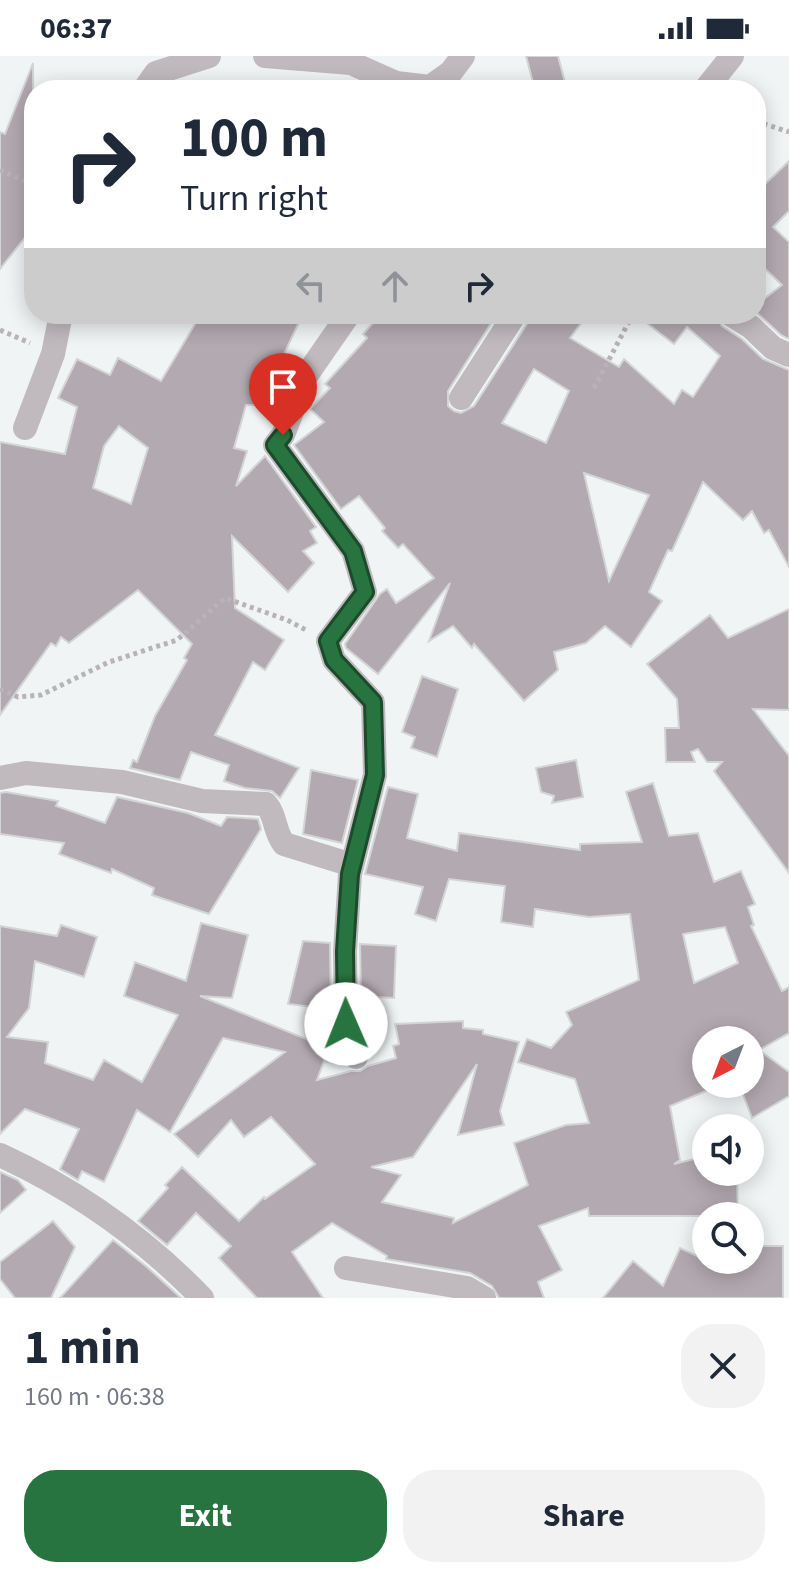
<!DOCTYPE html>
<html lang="en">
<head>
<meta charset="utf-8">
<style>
	:root { --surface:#fff; --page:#f2f2f3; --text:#1f2937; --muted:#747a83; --accent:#287440 }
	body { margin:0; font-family:"Source Sans 3",sans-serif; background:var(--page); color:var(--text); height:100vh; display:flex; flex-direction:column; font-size:30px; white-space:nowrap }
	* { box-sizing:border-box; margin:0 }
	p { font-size:26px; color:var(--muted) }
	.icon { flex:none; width:44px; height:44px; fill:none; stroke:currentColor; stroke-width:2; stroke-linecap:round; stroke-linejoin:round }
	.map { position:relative; height:1242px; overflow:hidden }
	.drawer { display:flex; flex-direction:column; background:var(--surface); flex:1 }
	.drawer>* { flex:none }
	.top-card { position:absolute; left:24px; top:24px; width:742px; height:244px; border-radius:32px; box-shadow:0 4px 20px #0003; background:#fff; color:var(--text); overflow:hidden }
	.needle { width:52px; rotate:222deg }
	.fabs { position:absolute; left:692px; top:970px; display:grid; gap:16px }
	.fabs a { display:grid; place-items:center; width:72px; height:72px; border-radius:50%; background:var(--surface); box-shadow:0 4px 20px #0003; font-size:40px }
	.pin { position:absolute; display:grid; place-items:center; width:68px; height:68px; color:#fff; margin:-82px -34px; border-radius:50% 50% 50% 0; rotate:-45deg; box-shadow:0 0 8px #0007 }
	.pin .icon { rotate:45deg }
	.me { position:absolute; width:88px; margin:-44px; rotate:359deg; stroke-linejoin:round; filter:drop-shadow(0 0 6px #0008) }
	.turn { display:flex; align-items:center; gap:28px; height:168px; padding:0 24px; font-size:36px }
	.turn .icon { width:104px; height:104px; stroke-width:2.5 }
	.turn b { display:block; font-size:56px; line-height:68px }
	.lanes { display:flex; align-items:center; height:76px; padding:0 24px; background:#0003; justify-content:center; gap:40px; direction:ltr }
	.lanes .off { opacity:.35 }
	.round { display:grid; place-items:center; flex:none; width:84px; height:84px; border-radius:32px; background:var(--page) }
	.summary { display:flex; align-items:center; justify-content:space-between; height:136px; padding:0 24px }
	h1 { font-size:48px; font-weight:700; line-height:60px }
	.primary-button { display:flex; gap:16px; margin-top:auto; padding:16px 24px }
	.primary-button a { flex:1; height:92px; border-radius:32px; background:var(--accent); color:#fff; font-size:32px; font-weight:700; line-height:92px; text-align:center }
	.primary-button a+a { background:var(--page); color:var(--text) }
	.status { display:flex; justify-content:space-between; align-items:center; height:56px; padding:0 40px; background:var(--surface); direction:ltr }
	.status svg { height:22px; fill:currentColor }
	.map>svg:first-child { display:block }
</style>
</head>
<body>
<div class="status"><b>06:37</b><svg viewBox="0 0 49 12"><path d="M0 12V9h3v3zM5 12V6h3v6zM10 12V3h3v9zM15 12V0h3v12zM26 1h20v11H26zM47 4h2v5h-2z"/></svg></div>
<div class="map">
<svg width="789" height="1242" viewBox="0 0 789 1242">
	<rect width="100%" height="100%" fill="#f0f4f4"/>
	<g fill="#b3a9b0" stroke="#d3d5d5" stroke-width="2" fill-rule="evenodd">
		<polygon points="526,0 558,0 567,34 535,34"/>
		<polygon points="33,7 34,115 28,133 34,138 34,170 0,213 0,76 5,78"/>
		<polygon points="789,105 789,155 773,171 789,186 789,283 781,279 756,256 756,249 782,229 756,204 756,137"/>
		<path d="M 201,258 L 303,258 L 274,319 L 270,316 L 260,349 L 246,349 L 234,392 L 247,395 L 236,430 L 265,400 L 316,471 L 310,475 L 317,487 L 303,495 L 314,507 L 288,536 L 232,480 L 235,552 L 284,584 L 265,614 L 253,606 L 215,679 L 299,712 L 280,742 L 272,735 L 245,732 L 224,725 L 229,709 L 191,696 L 180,724 L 130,712 L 133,704 L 137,706 L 155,660 L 187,604 L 184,602 L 192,588 L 138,534 L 69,587 L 61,581 L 56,590 L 51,587 L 0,659 L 0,386 L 65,398 L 77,351 L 58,342 L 77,303 L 110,319 L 118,302 L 161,325 ZM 119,370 L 148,392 L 131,448 L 93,432 L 104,390 Z"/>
		<path d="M 381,258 L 497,258 L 448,335 L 448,350 L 454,355 L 461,357 L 474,350 L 528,266 L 530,258 L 588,258 L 570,282 L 619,311 L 624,303 L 674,348 L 682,334 L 693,341 L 720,300 L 687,271 L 674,288 L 635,258 L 715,258 L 722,270 L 742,283 L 763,303 L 789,314 L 789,511 L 769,474 L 764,477 L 752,455 L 743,464 L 703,426 L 672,495 L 668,494 L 649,536 L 662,545 L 631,591 L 605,570 L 586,587 L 554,596 L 558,614 L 524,645 L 474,588 L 472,592 L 453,570 L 429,585 L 450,527 L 378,618 L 346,592 L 345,588 L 380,538 L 387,533 L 396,547 L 434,522 L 403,488 L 398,492 L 382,475 L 385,472 L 359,440 L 341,453 L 294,389 L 324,366 L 310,353 L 330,332 L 325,328 L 367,282 L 363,278 ZM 534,313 L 569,335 L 546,387 L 502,367 ZM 584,417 L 649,439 L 609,525 Z"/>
		<polygon points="789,553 789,654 753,653 789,700 789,817 714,715 722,706 707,706 698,693 691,696 695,706 666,706 665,672 679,672 677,643 647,608 710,559 728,582"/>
		<polygon points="422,620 458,633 437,701 411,692 415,681 402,676"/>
		<polygon points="576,704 583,741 552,747 554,740 541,736 536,712"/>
		<polygon points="311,714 358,724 342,787 303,778"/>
		<path d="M 653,727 L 669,780 L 698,777 L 714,826 L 741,815 L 755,848 L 748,851 L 754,869 L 751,870 L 782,935 L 789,931 L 789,977 L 759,994 L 789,1016 L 789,1040 L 752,1062 L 739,1028 L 750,1028 L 750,984 L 706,984 L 706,1035 L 670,1050 L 680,1104 L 674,1108 L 706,1100 L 706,1116 L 737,1116 L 738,1160 L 589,1160 L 588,1152 L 539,1170 L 562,1214 L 538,1226 L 544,1242 L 499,1242 L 492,1230 L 470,1217 L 386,1203 L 387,1200 L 332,1167 L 292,1196 L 323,1242 L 257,1242 L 219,1202 L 231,1190 L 196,1157 L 167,1189 L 138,1165 L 168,1132 L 165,1129 L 182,1111 L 239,1165 L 264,1141 L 265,1143 L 315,1108 L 271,1061 L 244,1081 L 231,1064 L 198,1101 L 174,1078 L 285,996 L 223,982 L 170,1076 L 137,1054 L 104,1126 L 82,1115 L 78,1124 L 60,1113 L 79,1073 L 25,1053 L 0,1078 L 0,870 L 57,880 L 61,869 L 97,881 L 84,921 L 35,905 L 29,952 L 7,981 L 48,986 L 45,1007 L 93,1024 L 104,1004 L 142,1026 L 178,959 L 124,940 L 135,906 L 186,925 L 201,867 L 248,879 L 232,942 L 200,940 L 336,995 L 333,1007 L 324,1005 L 317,1024 L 351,1015 L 360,1015 L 368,1010 L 396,1002 L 393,990 L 399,988 L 395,968 L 463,965 L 463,972 L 483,974 L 483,978 L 519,986 L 500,1055 L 504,1069 L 458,1079 L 477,1008 L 413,1101 L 371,1111 L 401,1119 L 382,1146 L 454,1162 L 453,1167 L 528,1129 L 514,1087 L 566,1069 L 589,1067 L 575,1023 L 518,1006 L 527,983 L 551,992 L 572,969 L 566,956 L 639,924 L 630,858 L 589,861 L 535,853 L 533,871 L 501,866 L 505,830 L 449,823 L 436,865 L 415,858 L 423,831 L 365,818 L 388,731 L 418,738 L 407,782 L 457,795 L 459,777 L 580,794 L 580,788 L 642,786 L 626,736 ZM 725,871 L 738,907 L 694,927 L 683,878 Z"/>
		<polygon points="6,736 58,745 56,750 105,767 117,741 188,757 221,770 227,761 258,763 261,773 209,858 152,839 154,832 112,813 111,817 59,798 64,787 0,778 0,737"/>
		<polygon points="303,885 330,887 331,953 288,948"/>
		<polygon points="360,888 396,890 394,942 361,940"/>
		<polygon points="0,1116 18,1124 26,1134 0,1157"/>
		<polygon points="53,1165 75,1191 51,1242 15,1242 0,1223 0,1206"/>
		<polygon points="113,1184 147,1211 181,1242 60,1242"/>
		<polygon points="750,1190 783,1190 783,1242 603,1242 633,1205 663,1230 680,1192 708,1205 744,1211 744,1204 750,1204"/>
	</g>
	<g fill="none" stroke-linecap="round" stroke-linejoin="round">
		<g stroke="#b8b3b7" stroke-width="5" stroke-dasharray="4 4" stroke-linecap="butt">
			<polyline points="756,65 789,76"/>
			<polyline points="0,114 34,129"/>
			<polyline points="0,274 30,287"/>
			<polyline points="594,332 633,258"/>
			<polyline points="0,633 18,641 41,639 109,606 177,584 225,542 287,564 306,574"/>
		</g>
		<g stroke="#c0b9bd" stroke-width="24">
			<polyline points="265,0 351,7 396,27 430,31 451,16 463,0"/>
			<polyline points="144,34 156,17 209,0"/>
			<polyline points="705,34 732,0"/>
			<polyline points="349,258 306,320 283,379 275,389 353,495 365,536 328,585 334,604 373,646 375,719 350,818 345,895 346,968 356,1001"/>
			<polyline points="730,258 751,271 773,292 789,299"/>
			<polyline points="461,342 515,258"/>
			<polyline points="25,372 53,298 61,258"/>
			<path d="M 0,722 L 26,717 L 122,726 L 202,745 L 266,748 C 276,759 274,776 284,788 L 352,809"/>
			<path d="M 0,1099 C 76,1134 144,1182 202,1242"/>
			<polyline points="346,1212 467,1232 484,1242"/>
		</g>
	</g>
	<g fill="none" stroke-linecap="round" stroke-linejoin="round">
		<defs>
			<polyline id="route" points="283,379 275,389 353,495 365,536 328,585 334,604 373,646 375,719 350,818 345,895 346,968"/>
		</defs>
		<use href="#route" stroke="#1a4b2a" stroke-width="20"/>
		<use href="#route" stroke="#287440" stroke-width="14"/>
	</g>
</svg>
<div class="fabs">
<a><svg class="needle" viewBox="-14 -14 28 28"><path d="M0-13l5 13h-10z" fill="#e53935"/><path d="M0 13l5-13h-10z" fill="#747a83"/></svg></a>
<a><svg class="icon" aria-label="sound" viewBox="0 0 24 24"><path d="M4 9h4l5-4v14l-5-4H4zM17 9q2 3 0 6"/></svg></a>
<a><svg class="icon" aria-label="search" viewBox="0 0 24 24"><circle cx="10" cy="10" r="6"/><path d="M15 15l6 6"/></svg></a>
</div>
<div class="pin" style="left:283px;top:379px;background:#d93025"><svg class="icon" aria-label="arrive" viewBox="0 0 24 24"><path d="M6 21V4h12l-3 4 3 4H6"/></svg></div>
<svg class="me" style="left:346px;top:968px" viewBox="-20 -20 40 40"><circle r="19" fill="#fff"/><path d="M0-13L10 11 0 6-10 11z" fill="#287440"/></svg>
<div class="top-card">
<div class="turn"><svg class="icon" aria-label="right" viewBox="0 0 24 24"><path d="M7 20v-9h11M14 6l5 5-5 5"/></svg><div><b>100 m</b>Turn right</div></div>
<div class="lanes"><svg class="icon off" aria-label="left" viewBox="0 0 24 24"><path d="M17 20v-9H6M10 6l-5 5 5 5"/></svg><svg class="icon off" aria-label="ahead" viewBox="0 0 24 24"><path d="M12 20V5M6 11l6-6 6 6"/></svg><svg class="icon" aria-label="right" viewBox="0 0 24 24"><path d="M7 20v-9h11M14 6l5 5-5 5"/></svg></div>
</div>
</div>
<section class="drawer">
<div class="summary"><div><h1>1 min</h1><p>160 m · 06:38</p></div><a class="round"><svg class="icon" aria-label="close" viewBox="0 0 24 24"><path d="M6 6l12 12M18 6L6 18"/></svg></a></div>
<div class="primary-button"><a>Exit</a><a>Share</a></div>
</section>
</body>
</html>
